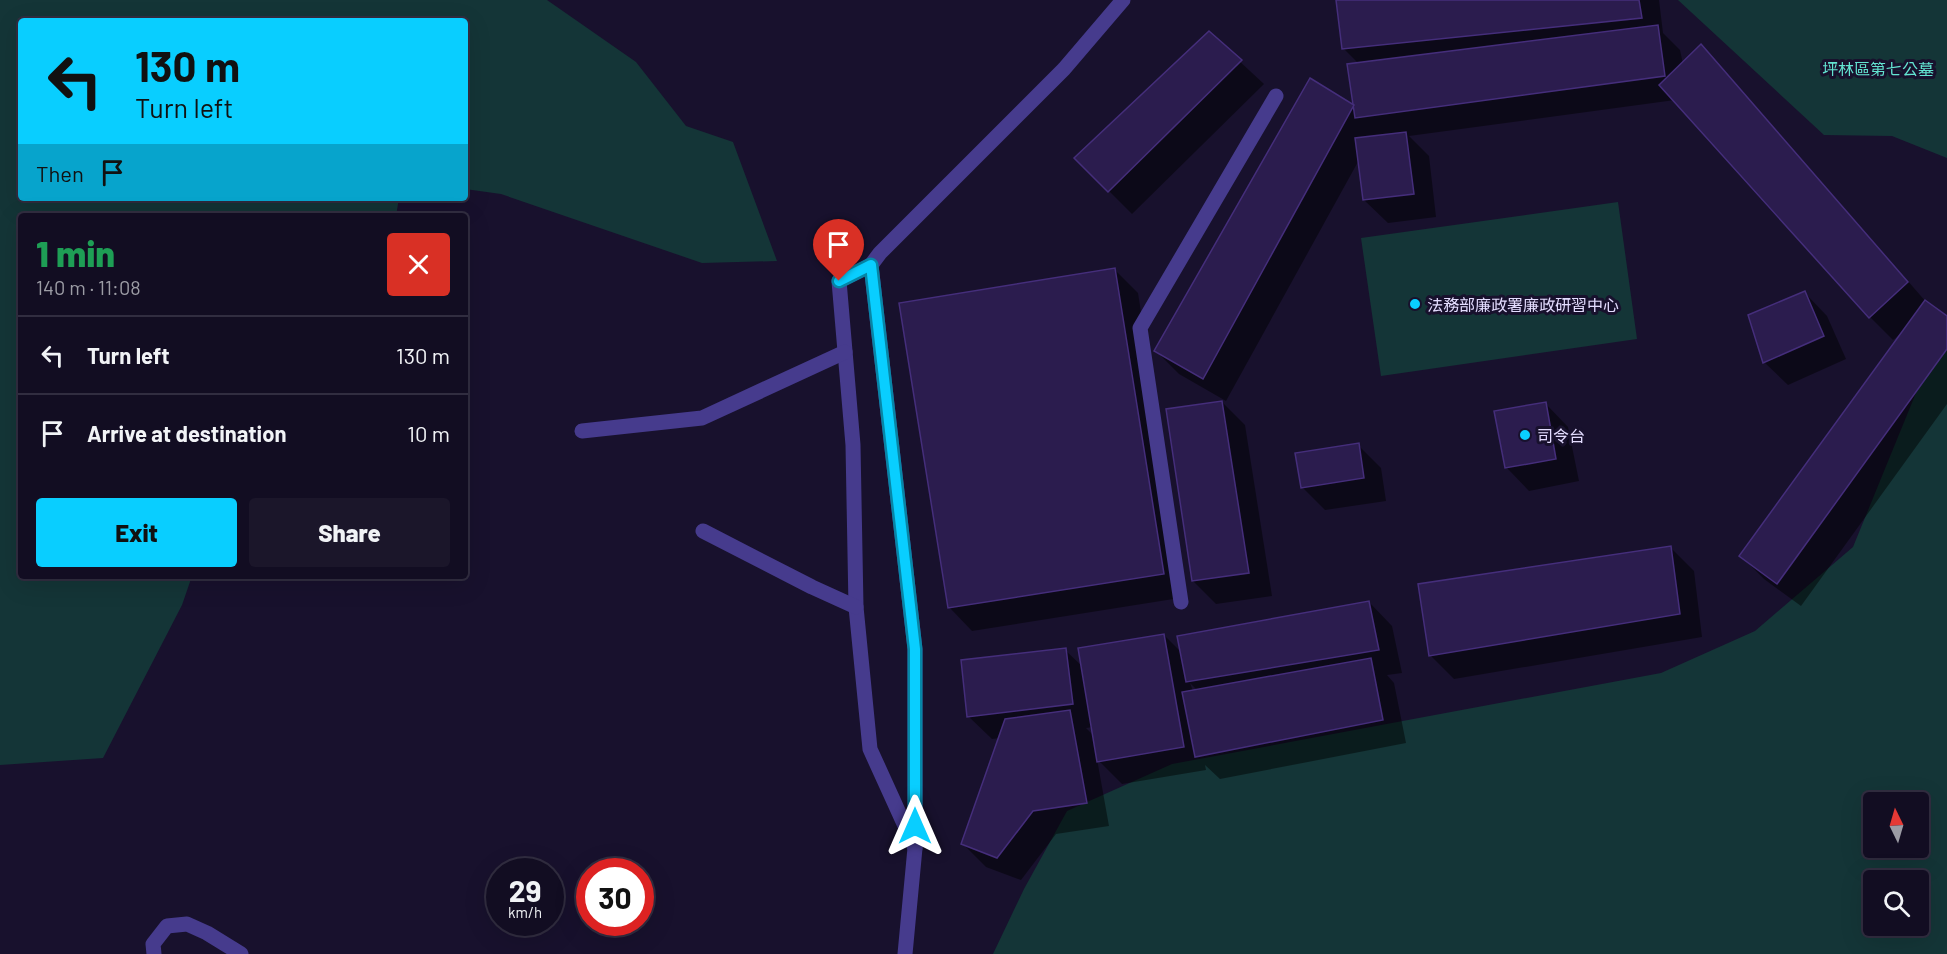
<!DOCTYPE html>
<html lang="en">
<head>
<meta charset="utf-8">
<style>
	:root { --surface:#120d22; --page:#1b162a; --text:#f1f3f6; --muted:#9c9ca5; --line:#312d40; --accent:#09ceff }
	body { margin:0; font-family:Barlow,"Noto Sans TC",sans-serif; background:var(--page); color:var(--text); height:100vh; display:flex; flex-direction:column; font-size:22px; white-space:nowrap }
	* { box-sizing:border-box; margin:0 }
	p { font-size:20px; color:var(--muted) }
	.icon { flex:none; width:33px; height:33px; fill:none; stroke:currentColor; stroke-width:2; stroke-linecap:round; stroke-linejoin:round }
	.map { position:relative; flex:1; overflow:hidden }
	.sheet { position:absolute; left:18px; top:213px; width:450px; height:366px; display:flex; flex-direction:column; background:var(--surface); border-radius:6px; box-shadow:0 6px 24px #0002,0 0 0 2px var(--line) }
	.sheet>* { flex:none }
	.banner { position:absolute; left:18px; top:18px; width:450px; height:183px; border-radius:6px; box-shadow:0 6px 24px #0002,0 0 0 2px var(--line); background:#09ceff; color:#111; overflow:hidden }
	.needle { width:39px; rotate:355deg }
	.tools { position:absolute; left:1863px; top:792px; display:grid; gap:12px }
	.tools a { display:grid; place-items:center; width:66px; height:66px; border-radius:6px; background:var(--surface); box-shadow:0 6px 24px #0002,0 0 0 2px var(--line); font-size:30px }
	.speed { position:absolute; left:486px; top:858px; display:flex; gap:12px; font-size:30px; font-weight:700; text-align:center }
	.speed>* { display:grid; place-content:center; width:78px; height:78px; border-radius:50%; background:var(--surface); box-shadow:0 6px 24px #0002,0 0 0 2px var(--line); line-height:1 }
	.speed small { font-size:15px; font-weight:400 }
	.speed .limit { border:9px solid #d22; background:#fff; color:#111 }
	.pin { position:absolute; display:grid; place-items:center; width:51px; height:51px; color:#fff; margin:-62px -26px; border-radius:50% 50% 50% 0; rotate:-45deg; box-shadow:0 0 6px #0007 }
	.pin .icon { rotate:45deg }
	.me { position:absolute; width:66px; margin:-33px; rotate:0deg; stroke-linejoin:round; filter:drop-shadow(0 0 4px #0008) }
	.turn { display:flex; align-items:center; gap:21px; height:126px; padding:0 18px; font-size:27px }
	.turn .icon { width:78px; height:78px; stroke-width:2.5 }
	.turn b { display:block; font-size:42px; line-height:51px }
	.then { display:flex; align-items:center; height:57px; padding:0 18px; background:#0003; gap:12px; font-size:22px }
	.round { display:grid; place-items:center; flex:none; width:63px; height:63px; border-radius:6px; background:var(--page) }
	.headline { display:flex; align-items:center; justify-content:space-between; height:102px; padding:0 18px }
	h1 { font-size:36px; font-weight:800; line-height:45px; color:#1e9e55 }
	.button { display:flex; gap:12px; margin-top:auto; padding:12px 18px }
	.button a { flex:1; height:69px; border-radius:6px; background:var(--accent); color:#111; font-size:24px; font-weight:800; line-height:69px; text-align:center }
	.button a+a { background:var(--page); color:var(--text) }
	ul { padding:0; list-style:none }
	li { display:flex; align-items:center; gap:18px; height:78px; padding:0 18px; border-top:2px solid var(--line) }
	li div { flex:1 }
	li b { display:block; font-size:22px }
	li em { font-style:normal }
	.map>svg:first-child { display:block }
</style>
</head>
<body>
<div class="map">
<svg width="1947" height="954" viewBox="0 0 1947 954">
	<rect width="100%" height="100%" fill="#18112d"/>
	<g fill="#143537" fill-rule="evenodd">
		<polygon points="0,0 547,0 636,62 686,126 733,142 777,261 702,263 501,194 465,189 465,21 21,21 21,198 399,198 396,216 21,216 21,576 192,576 182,605 103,758 0,765"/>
		<polygon points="1678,0 1947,0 1947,158 1892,136 1824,135"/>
		<polygon points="1618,202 1637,339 1381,376 1361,238"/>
		<path d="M 1947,317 L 1947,954 L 993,954 L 1024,889 L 1067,811 L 1172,764 L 1661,673 L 1755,631 L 1853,547 ZM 1874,802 L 1918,802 L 1918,848 L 1874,848 ZM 1874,880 L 1918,880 L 1918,926 L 1874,926 Z"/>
	</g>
	<g fill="#0007" fill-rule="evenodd">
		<polygon points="1337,0 1659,0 1663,33 1680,50 1683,64 1701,47 1724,70 1927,303 1947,318 1947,404 1801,606 1764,579 1741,556 1900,337 1899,335 1893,340 1870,317 1675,100 1409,136 1429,156 1436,217 1388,223 1364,200 1359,160 1226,401 1179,374 1156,351 1311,80 1355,107 1359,64 1343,48"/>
		<polygon points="1209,33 1264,84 1132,214 1076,158"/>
		<polygon points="1114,269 1138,293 1186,597 972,631 949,607"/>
		<polygon points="1804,292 1827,316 1846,359 1788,385 1764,362"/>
		<polygon points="1222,402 1245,425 1272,596 1216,604 1193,581"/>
		<polygon points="1545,403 1568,427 1579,481 1529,491 1506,467"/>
		<polygon points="1358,445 1381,468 1386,501 1325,510 1302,487"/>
		<polygon points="1671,548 1694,571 1702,637 1454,679 1431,656"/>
		<path d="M 1369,602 L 1392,626 L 1402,673 L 1387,675 L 1394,683 L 1406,743 L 1220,779 L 1205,765 L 1206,770 L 1122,784 L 1097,759 L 1109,826 L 1056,834 L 1021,880 L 986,867 L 963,844 L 1000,738 L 992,739 L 968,716 L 1065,650 L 1083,667 L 1164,635 L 1182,653 ZM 1190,683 L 1198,691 L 1193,691 ZM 1093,727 L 1094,736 L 1086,728 Z"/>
	</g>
	<g fill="#2b1c4e" stroke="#452e7b" stroke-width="1.5">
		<polygon points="1336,0 1639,0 1642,18 1342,49"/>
		<polygon points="1658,25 1665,76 1355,118 1347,64"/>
		<polygon points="1209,31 1242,60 1108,192 1074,158"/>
		<polygon points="1701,44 1908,282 1869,318 1659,85"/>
		<polygon points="1310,78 1354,105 1203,379 1154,351"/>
		<polygon points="1406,132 1414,194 1363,200 1355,138"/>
		<polygon points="1115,268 1164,574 948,608 899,303"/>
		<polygon points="1805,291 1824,336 1763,363 1748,315"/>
		<polygon points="1925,300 1947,316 1947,349 1777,584 1739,556"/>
		<polygon points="1222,401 1249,573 1192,581 1166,409"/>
		<polygon points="1546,402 1556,459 1505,468 1494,411"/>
		<polygon points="1359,443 1364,478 1301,488 1295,453"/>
		<polygon points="1671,546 1680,614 1429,656 1418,584"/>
		<polygon points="1369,601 1379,650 1186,682 1177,636"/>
		<polygon points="1164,634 1184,747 1097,762 1078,648"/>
		<polygon points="1066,648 1073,704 967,717 961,660"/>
		<polygon points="1371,658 1383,720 1195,757 1182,692"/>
		<polygon points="1070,710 1087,803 1033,811 997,858 961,844 1005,719"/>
	</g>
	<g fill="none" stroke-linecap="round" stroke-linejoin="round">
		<g stroke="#463b8d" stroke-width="15">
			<polyline points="871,265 839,281 853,445 856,607 870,749 915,848"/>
			<polyline points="582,431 702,418 845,352"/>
			<polyline points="703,531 812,587 856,607"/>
			<polyline points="1181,602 1140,328 1276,96"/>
		</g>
		<g stroke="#463b8d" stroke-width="15">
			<polyline points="154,954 153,944 167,926 187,924 207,933 241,954"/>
			<polyline points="905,954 915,848 915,649 871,265 880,253 1064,69 1123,0"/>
		</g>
	</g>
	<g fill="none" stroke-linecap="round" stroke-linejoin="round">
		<defs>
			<polyline id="route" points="839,281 871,265 915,649 915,826"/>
		</defs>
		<use href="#route" stroke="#0686a6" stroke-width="15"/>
		<use href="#route" stroke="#09ceff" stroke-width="10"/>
	</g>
	<g fill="#09ceff" stroke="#18112d" stroke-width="2">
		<circle cx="1415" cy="304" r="6"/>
		<circle cx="1525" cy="435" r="6"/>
	</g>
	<g text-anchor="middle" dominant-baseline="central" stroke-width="6" stroke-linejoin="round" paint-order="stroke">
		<g font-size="16" fill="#63e4d1" stroke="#18112d">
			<text x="1878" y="68">坪林區第七公墓</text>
		</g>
		<g font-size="16" fill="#e4ddff" stroke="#18112d" text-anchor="start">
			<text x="1427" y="304">法務部廉政署廉政研習中心</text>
			<text x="1537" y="435">司令台</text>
		</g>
	</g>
</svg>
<div class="tools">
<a><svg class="needle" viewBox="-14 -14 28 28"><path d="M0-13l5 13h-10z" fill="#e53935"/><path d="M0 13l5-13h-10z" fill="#9c9ca5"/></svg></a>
<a><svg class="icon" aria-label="search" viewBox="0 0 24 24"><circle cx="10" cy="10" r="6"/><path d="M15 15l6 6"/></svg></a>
</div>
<div class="speed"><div>29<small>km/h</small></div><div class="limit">30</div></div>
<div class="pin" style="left:839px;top:281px;background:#d93025"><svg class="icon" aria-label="arrive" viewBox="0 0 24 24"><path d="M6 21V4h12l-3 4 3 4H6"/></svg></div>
<svg class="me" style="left:915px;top:826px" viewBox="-20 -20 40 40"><path d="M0-17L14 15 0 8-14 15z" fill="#09ceff" stroke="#fff" stroke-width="4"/></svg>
<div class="banner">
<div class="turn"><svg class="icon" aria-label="left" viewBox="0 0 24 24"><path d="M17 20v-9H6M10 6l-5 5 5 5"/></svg><div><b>130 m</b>Turn left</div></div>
<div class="then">Then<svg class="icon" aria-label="arrive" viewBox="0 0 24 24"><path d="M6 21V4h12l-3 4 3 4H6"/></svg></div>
</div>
<section class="sheet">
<div class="headline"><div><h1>1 min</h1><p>140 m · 11:08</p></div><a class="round" style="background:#d93025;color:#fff"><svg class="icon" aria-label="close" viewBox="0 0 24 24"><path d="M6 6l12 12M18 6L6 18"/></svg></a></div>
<ul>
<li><svg class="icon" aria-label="left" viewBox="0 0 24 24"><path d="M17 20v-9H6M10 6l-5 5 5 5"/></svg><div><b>Turn left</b></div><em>130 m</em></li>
<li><svg class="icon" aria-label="arrive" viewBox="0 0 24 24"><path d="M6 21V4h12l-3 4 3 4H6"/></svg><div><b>Arrive at destination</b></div><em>10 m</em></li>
</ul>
<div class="button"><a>Exit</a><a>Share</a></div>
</section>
</div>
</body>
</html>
